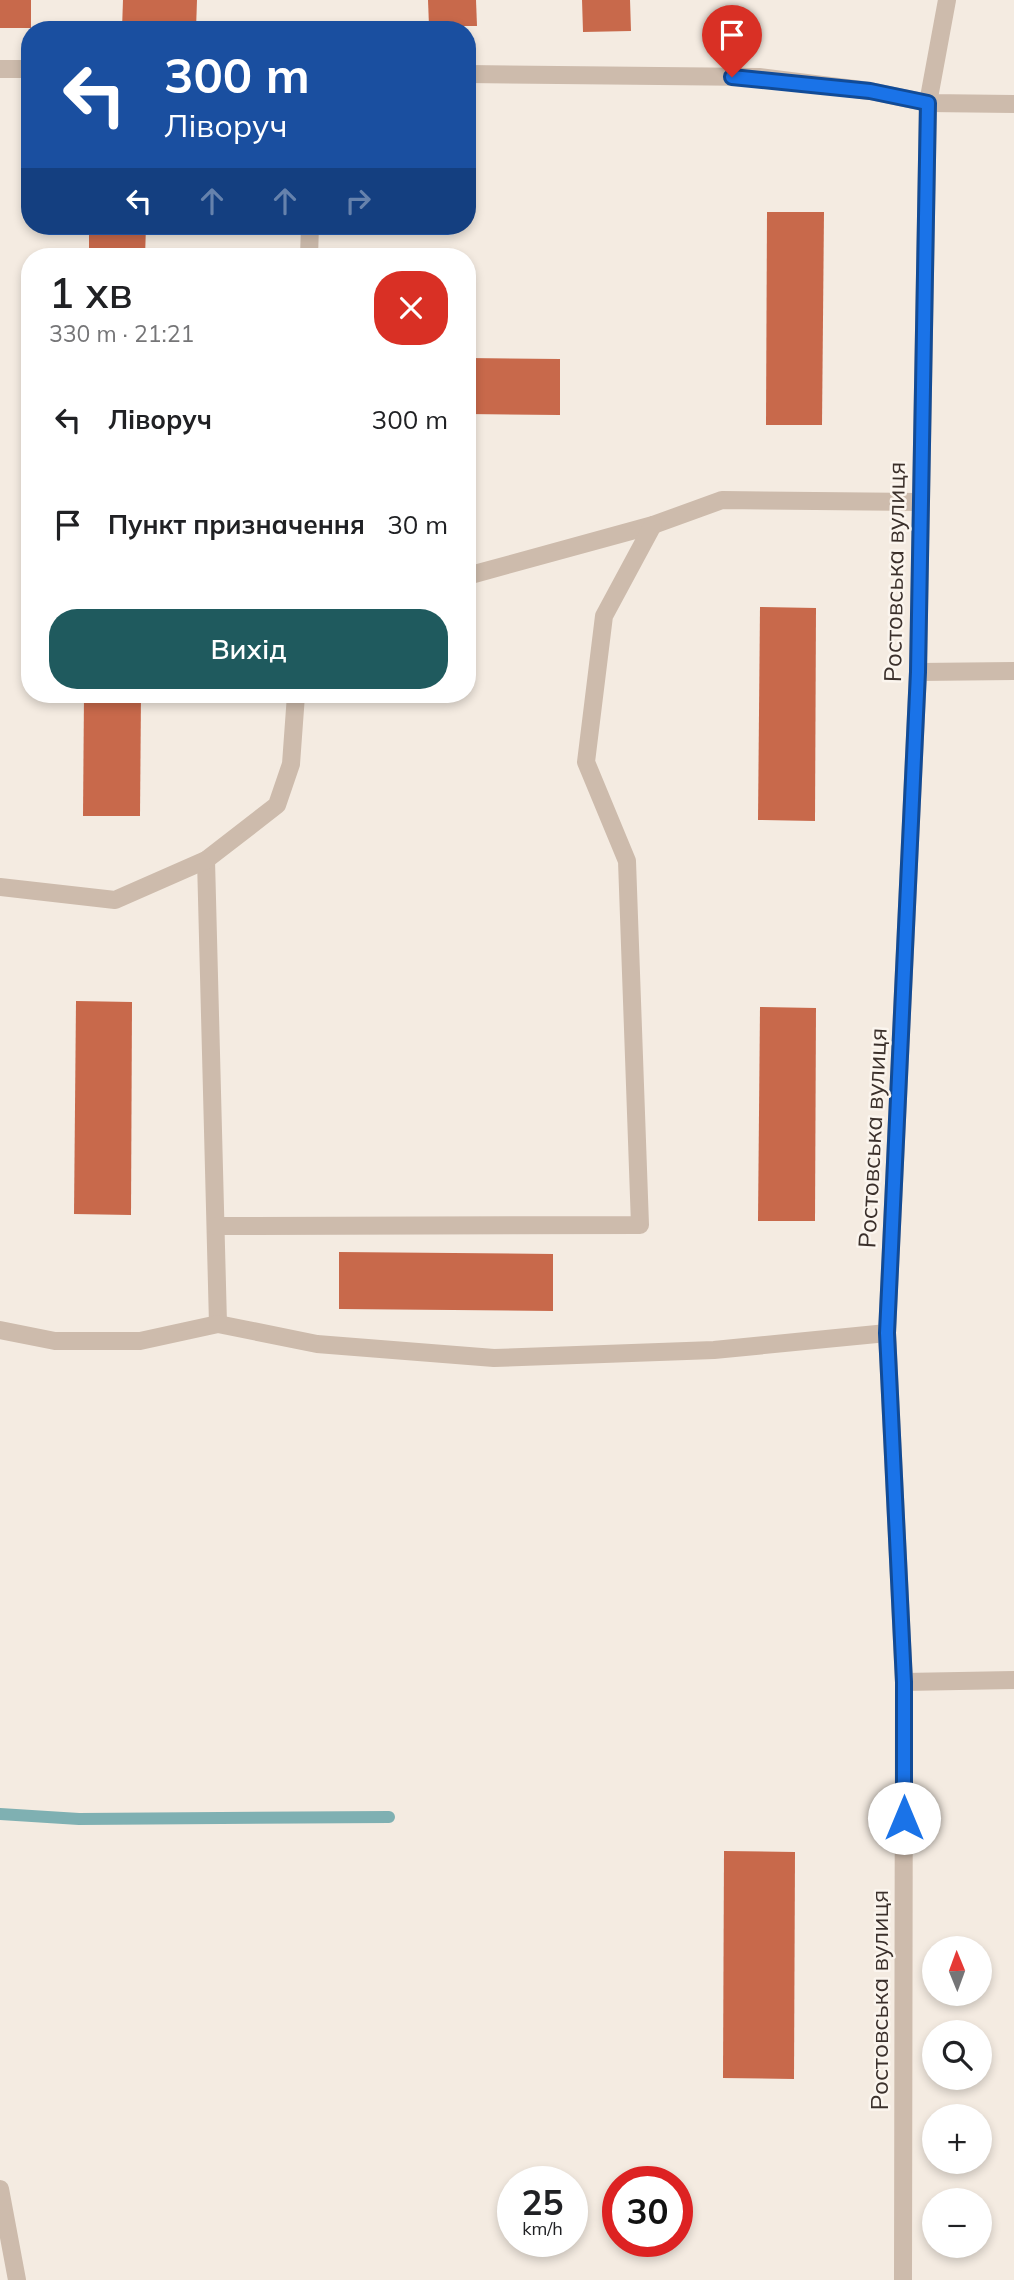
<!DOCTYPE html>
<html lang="uk">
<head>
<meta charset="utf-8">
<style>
	:root { --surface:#fff; --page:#f2f2f2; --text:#202124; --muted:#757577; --accent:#1f5a5e }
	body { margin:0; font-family:Mulish,sans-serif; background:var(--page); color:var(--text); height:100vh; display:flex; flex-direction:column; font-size:26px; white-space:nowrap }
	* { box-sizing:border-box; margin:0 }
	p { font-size:23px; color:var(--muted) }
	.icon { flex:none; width:38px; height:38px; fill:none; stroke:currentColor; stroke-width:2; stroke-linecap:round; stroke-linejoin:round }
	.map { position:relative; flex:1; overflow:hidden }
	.side { position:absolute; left:21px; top:248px; width:455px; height:455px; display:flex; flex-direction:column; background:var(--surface); border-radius:28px; box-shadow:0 4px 10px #0003 }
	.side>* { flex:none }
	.guide { position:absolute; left:21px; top:21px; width:455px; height:214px; border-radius:28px; box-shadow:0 4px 10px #0003; background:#1a4fa0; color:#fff; overflow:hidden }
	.needle { width:46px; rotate:359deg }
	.fabs { position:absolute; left:922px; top:1936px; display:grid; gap:14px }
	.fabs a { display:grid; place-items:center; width:70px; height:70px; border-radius:50%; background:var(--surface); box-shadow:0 4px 10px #0003; font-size:35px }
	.speed { position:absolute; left:497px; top:2166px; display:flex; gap:14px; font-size:35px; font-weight:700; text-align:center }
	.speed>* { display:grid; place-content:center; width:91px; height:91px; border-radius:50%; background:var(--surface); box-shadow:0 4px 10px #0003; line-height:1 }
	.speed small { font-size:18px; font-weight:400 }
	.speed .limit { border:10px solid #d22; background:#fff; color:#111 }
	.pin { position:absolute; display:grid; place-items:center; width:60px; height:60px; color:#fff; margin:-72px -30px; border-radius:50% 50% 50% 0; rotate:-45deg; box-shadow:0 0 7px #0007 }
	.pin .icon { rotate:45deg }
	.me { position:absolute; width:77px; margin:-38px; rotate:0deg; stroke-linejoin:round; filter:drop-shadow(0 0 5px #0008) }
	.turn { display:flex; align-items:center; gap:24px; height:147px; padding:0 28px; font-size:32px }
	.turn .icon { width:91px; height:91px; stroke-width:2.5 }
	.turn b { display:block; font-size:49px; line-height:60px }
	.lanes { display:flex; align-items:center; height:66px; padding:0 28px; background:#0003; justify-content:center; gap:35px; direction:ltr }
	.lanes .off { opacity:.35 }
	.round { display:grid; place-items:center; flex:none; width:74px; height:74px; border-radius:28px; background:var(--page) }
	.head { display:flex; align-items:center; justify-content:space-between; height:119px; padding:0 28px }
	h1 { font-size:42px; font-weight:600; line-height:52px }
	.cta { display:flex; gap:14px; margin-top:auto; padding:14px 28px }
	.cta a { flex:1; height:80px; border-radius:28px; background:var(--accent); color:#fff; font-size:28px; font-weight:600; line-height:80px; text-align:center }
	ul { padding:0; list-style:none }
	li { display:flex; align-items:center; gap:21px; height:105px; padding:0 28px }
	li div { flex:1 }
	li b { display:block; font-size:26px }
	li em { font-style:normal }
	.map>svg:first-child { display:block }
</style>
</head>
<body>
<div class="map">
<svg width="1014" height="2280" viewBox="0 0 1014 2280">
	<rect width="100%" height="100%" fill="#f4ebe1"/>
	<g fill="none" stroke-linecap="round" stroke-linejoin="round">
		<polyline stroke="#7fb0b2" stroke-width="12" points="0,1814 79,1819 389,1817"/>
	</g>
	<g fill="#c8694b">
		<rect x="0" y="0" width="31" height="28"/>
		<polygon points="123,0 197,0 196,30 122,29"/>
		<polygon points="428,0 476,0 477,26 429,26"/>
		<polygon points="582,0 630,0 631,31 583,32"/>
		<polygon points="767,212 824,212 822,425 766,425"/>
		<polygon points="89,226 146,226 145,257 89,257"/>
		<polygon points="467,358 560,359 560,415 467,414"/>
		<polygon points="760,607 816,608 815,821 758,820"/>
		<polygon points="84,695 141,695 140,816 83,816"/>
		<polygon points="76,1001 132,1002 131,1215 74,1214"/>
		<polygon points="760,1007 816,1008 815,1221 758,1221"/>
		<polygon points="339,1252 553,1254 553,1311 339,1309"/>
		<polygon points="724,1851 795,1852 794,2079 723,2078"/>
	</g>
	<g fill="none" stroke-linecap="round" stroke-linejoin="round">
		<g stroke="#cdbbac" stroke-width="18">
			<polyline points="309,257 310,226"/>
			<polyline points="467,576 653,525 722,500 921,502"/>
			<polyline points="918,672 1014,671"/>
			<polyline points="206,860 218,1324"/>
			<polyline points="0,887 115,900 206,860 277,805 291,764 296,695"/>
			<polyline points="216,1226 640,1225 627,861 586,762 604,616 653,525"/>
		</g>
		<g stroke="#cdbbac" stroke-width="18">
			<polyline points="0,69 30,69"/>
			<polyline points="467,74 759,77 870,91 928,103 1014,104"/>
			<polyline points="0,1330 55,1341 140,1341 218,1324 317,1344 494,1358 714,1350 887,1333"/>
			<polyline points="904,1682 1014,1680"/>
			<polyline points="0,2189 17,2280"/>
			<polyline points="903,2280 904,1682 887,1333 918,672 928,103 947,0"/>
		</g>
	</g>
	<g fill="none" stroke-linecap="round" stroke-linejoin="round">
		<defs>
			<polyline id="route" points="732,77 870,91 928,103 918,672 887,1333 904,1682 904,1818"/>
		</defs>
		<use href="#route" stroke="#114b97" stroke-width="18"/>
		<use href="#route" stroke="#1a73e8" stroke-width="12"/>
	</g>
	<g text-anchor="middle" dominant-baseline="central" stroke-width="5" stroke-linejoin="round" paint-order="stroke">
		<g font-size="24" fill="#3b302b" stroke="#fbf5ee">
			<text transform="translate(894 572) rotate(-89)">Ростовська вулиця</text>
			<text transform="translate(872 1138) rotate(-87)">Ростовська вулиця</text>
			<text transform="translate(879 2000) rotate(-90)">Ростовська вулиця</text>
		</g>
	</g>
</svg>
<div class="fabs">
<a><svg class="needle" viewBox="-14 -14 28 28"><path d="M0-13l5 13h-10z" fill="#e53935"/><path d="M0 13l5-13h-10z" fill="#757577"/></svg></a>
<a><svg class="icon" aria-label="search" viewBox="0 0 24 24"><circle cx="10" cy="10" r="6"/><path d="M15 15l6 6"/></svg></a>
<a>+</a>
<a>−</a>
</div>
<div class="speed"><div>25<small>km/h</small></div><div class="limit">30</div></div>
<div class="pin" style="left:732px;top:77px;background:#d93025"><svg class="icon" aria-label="arrive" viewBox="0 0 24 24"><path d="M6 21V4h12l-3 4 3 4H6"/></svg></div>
<svg class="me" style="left:904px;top:1818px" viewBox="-20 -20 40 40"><circle r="19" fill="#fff"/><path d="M0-13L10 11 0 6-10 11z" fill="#1a73e8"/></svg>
<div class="guide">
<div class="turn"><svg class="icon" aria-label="left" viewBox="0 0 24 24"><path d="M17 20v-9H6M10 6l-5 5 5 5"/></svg><div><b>300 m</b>Ліворуч</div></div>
<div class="lanes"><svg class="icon" aria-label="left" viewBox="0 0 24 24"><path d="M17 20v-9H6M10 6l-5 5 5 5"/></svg><svg class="icon off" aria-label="ahead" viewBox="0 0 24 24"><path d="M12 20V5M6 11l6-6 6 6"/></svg><svg class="icon off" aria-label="ahead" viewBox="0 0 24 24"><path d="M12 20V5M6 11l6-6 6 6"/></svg><svg class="icon off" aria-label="right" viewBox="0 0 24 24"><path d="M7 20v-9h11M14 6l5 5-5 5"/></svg></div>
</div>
<section class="side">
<div class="head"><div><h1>1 хв</h1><p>330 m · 21:21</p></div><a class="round" style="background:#d93025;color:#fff"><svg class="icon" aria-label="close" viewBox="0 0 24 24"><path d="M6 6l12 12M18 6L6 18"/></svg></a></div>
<ul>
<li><svg class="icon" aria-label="left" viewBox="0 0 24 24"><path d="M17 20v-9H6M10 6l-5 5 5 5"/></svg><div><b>Ліворуч</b></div><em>300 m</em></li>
<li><svg class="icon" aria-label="arrive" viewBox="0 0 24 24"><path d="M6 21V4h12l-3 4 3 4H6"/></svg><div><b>Пункт призначення</b></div><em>30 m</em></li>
</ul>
<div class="cta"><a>Вихід</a></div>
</section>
</div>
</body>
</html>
